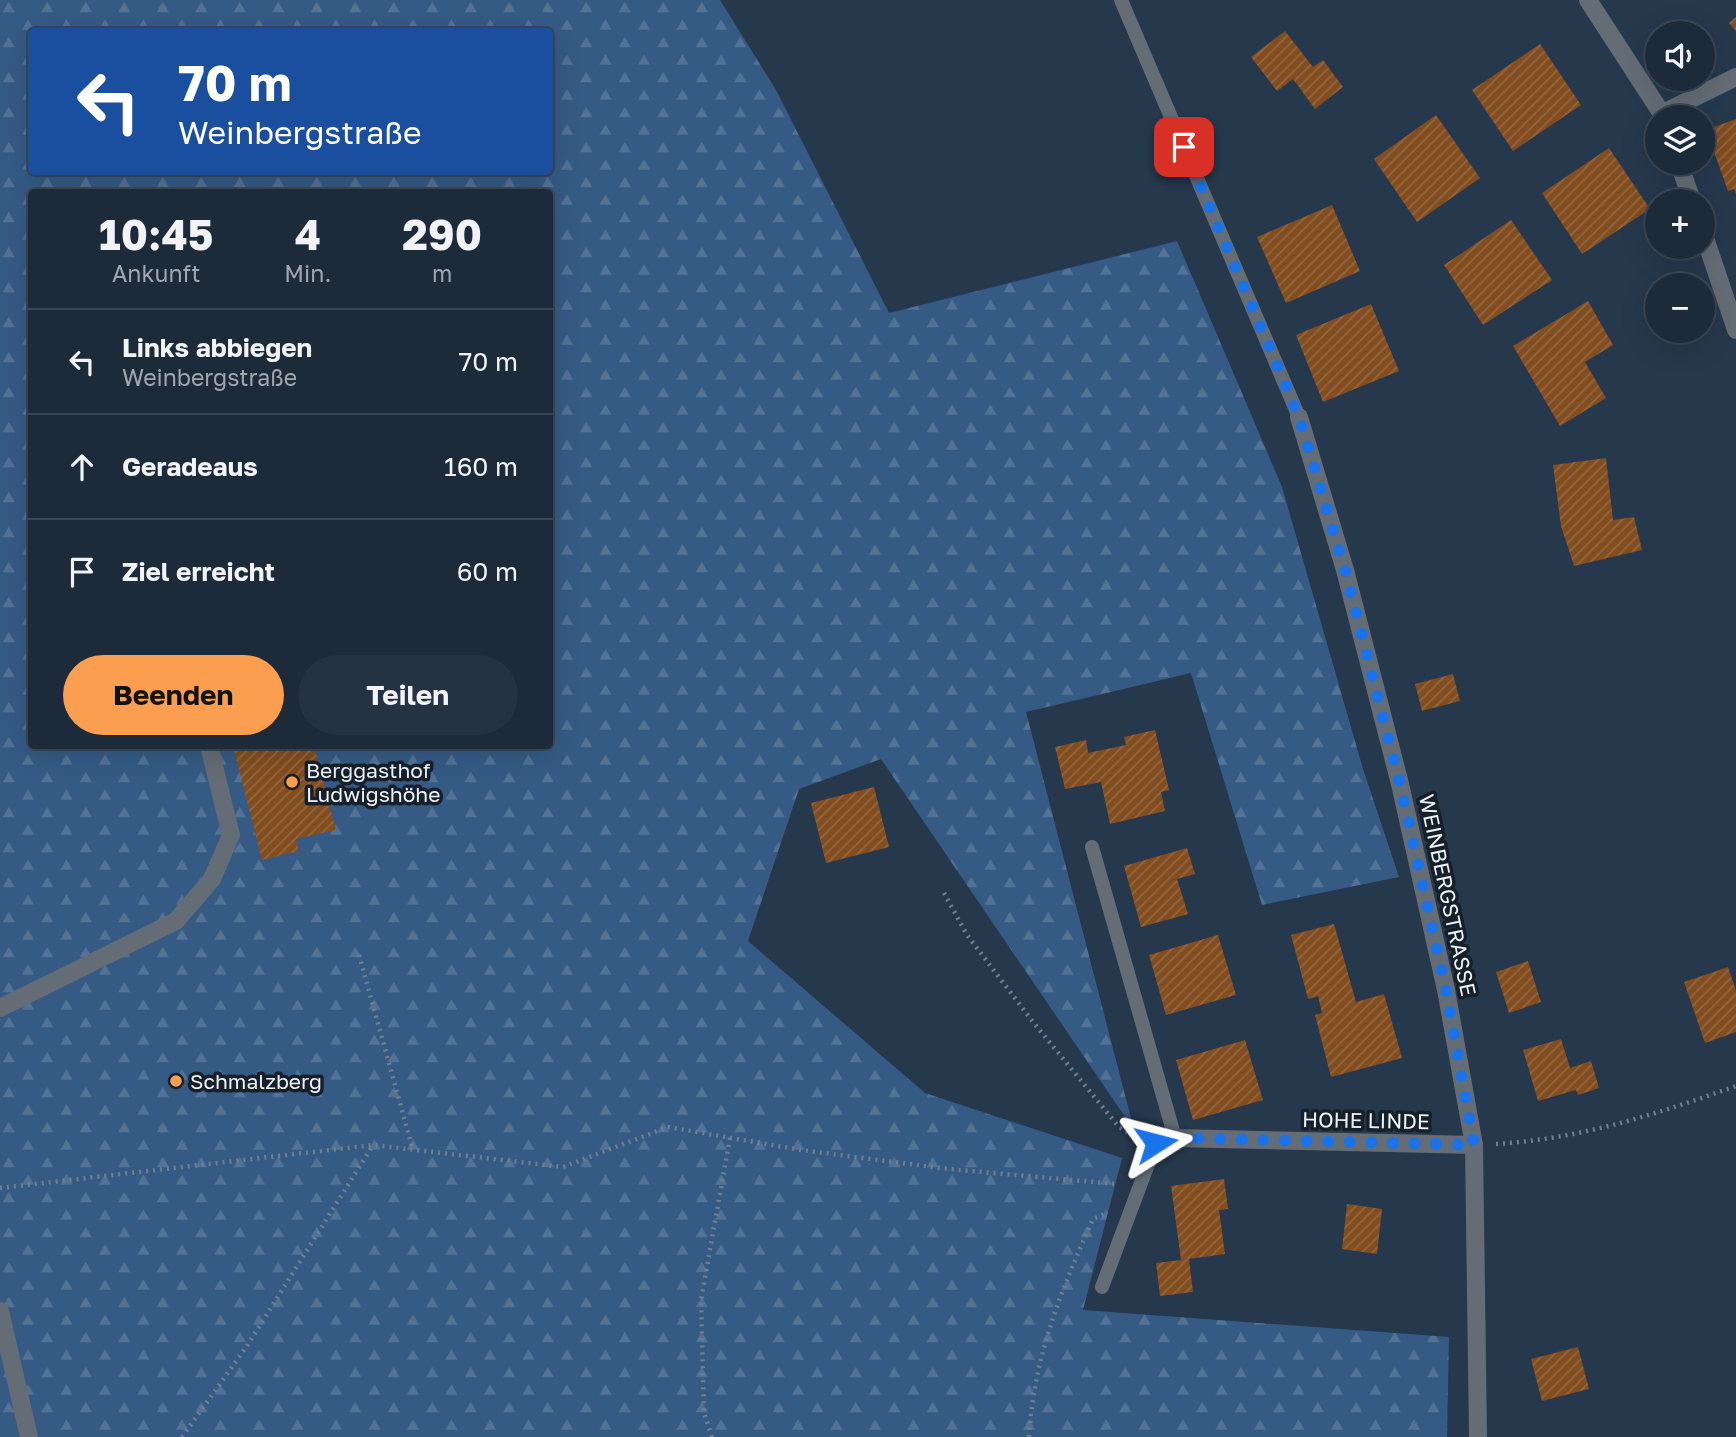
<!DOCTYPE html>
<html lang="de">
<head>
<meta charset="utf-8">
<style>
	:root { --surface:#1c2a39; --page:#253241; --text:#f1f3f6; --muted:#a0a7ae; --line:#3a4653; --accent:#fb9e50 }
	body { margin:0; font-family:"Golos Text",sans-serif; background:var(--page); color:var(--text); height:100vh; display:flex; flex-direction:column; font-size:26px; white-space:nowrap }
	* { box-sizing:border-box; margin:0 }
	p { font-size:23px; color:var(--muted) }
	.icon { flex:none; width:38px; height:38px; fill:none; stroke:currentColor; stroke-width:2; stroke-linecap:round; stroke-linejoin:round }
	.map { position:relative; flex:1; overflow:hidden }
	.drawer { position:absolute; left:28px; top:189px; width:525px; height:560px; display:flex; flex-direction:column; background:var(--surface); border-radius:7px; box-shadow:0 7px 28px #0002,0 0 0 2px var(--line) }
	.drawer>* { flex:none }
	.top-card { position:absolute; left:28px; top:28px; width:525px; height:147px; border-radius:7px; box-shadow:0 7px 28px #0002,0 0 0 2px var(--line); background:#1a4fa0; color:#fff; overflow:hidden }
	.tools { position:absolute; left:1645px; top:21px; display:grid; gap:14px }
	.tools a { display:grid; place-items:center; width:70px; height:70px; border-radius:50%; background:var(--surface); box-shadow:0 7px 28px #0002,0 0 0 2px var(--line); font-size:35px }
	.pin { position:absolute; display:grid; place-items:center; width:60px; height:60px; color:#fff; margin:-30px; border-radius:14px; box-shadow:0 4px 10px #0006 }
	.me { position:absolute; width:77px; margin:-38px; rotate:81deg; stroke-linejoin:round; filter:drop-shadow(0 0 5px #0008) }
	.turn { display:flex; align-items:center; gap:24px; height:147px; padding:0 35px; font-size:32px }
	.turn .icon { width:91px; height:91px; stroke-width:2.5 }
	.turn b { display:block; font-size:49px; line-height:60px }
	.eta { display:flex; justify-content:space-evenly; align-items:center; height:119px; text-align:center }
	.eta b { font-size:42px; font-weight:700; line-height:49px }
	.action { display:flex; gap:14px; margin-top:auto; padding:14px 35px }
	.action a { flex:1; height:80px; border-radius:42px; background:var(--accent); color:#111; font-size:28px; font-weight:700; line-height:80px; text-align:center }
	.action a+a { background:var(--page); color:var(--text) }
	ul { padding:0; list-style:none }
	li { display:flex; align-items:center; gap:21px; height:105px; padding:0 35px; border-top:2px solid var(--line) }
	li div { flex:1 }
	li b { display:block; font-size:26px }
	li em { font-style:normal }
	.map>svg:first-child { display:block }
</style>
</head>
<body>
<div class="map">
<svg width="1736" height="1437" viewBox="0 0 1736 1437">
	<defs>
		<pattern id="forest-firs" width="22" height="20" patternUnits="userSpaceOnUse" patternTransform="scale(1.75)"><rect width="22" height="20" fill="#355a84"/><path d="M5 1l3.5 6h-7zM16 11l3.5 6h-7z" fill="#527296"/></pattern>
		<pattern id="building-hatch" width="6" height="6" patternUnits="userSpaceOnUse" patternTransform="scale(1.75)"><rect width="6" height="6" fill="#824d1f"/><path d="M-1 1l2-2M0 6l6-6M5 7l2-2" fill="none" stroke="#946741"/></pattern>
	</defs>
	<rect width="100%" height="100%" fill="#26384c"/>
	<path fill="url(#forest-firs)" fill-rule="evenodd" d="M 0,0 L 720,0 L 776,90 L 889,313 L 1177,241 L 1282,487 L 1363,769 L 1399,877 L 1262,905 L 1191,673 L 1026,712 L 1134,1130 L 881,759 L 799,789 L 748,941 L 925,1093 L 1122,1158 L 1083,1310 L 1449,1337 L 1447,1437 L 0,1437 ZM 32,32 L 550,32 L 550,172 L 32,172 ZM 32,192 L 550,192 L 550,746 L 32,746 Z"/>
	<g fill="url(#building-hatch)">
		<polygon points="1736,17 1736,31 1729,23"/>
		<polygon points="1285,31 1313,67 1323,60 1343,87 1315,109 1293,79 1277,91 1251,57"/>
		<polygon points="1540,44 1581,105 1513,151 1472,90"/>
		<polygon points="1436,115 1480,178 1417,222 1374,159"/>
		<polygon points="1736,119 1736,194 1734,189 1728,191 1706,130"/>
		<polygon points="1609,148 1650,209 1582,254 1542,193"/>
		<polygon points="1332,205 1360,271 1286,303 1257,237"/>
		<polygon points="1511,220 1552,280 1483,325 1444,265"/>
		<polygon points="1588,301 1613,345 1585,362 1606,398 1560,426 1513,346"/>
		<polygon points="1371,304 1399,371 1323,402 1296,335"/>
		<polygon points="1606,458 1613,520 1634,517 1642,550 1574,566 1561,526 1553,465"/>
		<polygon points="1453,674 1460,701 1422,711 1415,684"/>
		<polygon points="1155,730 1169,790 1161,792 1165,811 1110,824 1101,782 1065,789 1055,747 1086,740 1088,753 1126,745 1124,737"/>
		<polygon points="233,746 314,746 336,830 296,839 299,851 262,860"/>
		<polygon points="874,787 889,847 826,863 811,803"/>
		<polygon points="1187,848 1195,874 1177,879 1188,914 1141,927 1124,866"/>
		<polygon points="1334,924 1356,1002 1384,994 1402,1058 1331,1077 1315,1015 1322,1013 1318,996 1308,999 1291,935"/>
		<polygon points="1218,935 1236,995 1166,1015 1149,955"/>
		<polygon points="1528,961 1541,1002 1509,1013 1496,972"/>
		<polygon points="1728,967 1736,991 1736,1032 1705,1043 1684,982"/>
		<polygon points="1561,1039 1570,1068 1591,1061 1599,1088 1578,1095 1576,1090 1538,1101 1523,1050"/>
		<polygon points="1245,1040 1263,1100 1193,1120 1176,1060"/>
		<polygon points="1224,1179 1228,1209 1219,1210 1225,1254 1189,1259 1193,1292 1160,1296 1156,1263 1181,1260 1171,1186"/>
		<polygon points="1347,1204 1382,1209 1377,1254 1342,1249"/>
		<polygon points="1578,1347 1589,1389 1542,1401 1531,1359"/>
	</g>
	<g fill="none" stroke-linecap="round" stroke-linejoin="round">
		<g stroke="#718090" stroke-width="4.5" stroke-dasharray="2 5" stroke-linecap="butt">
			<polyline points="944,893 967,935 1033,1022 1119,1127 1135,1136"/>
			<polyline points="359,955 413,1150"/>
			<path d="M 1496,1144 C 1580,1139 1657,1114 1736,1086"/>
			<polyline points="0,1188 373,1145 563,1167 668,1127 801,1150 948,1169 1117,1184"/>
			<polyline points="182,1437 247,1346 373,1145"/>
			<polyline points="712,1437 704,1413 701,1300 730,1138"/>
			<path d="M 1029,1437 C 1034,1356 1061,1291 1093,1219 L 1107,1213"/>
		</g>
		<g stroke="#646c76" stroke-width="14">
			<polyline points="1121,0 1299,417"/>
			<polyline points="1092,847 1175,1138"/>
			<polyline points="1102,1287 1156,1143"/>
		</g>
		<g stroke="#646c76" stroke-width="18">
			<polyline points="1588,0 1664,117"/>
			<polyline points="1663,113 1736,77"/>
			<polyline points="1679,163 1692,201"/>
			<polyline points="1703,232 1736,330"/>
			<polyline points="1299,417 1345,570 1400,784 1446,990 1474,1145 1478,1437"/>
			<polyline points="0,1008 176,921 212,879 231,835 209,746"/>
			<polyline points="1156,1143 1175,1138 1474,1145"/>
			<polyline points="0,1311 29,1437"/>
		</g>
	</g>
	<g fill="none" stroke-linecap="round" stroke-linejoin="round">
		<polyline stroke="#1a73e8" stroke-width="12" stroke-dasharray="0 21.6" points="1156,1143 1175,1138 1474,1145 1446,990 1400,784 1345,570 1299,417 1184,147"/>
	</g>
	<g fill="#fb9e50" stroke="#171f28" stroke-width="2.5">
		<circle cx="292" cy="782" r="7"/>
		<circle cx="176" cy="1081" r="7"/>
	</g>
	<g text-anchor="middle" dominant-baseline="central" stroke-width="7" stroke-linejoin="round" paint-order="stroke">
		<g font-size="21" fill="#eaf3fe" stroke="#171f28" text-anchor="start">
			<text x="306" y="770">Berggasthof<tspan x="306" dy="24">Ludwigshöhe</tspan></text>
			<text x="190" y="1081">Schmalzberg</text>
		</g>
		<g font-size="21" fill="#eaf3fe" stroke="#171f28">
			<text transform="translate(1448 895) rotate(78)">WEINBERGSTRASSE</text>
			<text transform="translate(1366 1120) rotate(1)">HOHE LINDE</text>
		</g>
	</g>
</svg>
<div class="tools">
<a><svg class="icon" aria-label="sound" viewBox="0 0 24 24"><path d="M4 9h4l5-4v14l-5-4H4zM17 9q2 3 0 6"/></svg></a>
<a><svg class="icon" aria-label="layers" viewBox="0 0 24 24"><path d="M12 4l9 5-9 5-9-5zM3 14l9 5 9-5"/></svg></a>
<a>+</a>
<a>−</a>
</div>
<div class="pin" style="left:1184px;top:147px;background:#d93025"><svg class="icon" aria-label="arrive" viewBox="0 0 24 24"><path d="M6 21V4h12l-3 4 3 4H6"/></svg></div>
<svg class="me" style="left:1156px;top:1143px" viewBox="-20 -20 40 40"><path d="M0-17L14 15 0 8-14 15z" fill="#1a73e8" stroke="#fff" stroke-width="4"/></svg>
<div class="top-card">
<div class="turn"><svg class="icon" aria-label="left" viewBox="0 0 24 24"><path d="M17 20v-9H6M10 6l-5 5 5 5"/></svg><div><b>70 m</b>Weinbergstraße</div></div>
</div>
<section class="drawer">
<div class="eta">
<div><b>10:45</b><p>Ankunft</p></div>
<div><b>4</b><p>Min.</p></div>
<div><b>290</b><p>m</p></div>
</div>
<ul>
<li><svg class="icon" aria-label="left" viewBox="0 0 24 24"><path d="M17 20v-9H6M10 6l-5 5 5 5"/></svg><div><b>Links abbiegen</b><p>Weinbergstraße</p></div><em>70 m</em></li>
<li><svg class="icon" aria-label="ahead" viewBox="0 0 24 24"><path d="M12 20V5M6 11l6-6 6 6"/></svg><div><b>Geradeaus</b></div><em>160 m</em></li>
<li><svg class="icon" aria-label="arrive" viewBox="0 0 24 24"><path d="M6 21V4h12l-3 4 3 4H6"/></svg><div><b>Ziel erreicht</b></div><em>60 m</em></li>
</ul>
<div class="action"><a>Beenden</a><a>Teilen</a></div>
</section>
</div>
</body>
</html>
